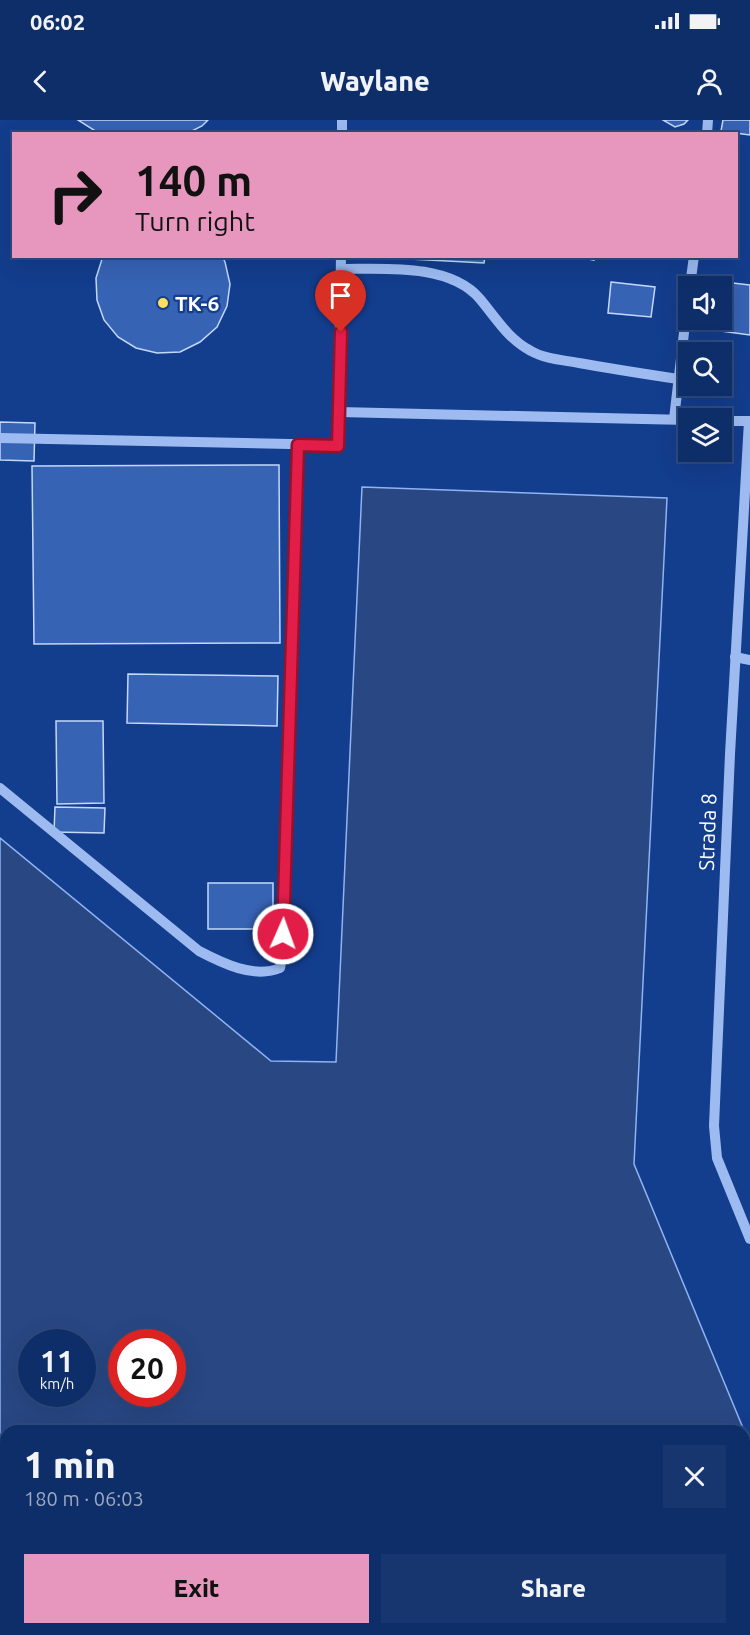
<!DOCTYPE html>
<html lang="en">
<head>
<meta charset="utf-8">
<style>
	:root { --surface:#0e2e6a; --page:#173670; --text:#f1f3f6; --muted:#9ba8c1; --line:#2e4a7e; --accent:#e797bd }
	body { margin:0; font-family:Ubuntu,sans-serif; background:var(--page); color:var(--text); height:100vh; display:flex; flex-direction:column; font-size:22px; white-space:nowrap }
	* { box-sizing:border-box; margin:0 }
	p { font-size:20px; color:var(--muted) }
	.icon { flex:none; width:33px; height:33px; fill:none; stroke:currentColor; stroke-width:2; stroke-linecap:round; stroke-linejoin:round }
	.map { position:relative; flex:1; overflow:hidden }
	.panel { position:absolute; left:0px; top:1305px; width:750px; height:210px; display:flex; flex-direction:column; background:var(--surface); border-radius:18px 18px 0 0; box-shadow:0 6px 24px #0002,0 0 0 2px var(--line) }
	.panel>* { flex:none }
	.banner { position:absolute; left:12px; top:12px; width:726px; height:126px; border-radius:0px; box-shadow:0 6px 24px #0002,0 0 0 2px var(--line); background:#e797bd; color:#111; overflow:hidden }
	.controls { position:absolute; left:678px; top:156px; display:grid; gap:12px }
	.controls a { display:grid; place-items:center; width:54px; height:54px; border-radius:0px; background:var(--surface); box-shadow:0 6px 24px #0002,0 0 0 2px var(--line); font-size:30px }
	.speed { position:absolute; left:18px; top:1209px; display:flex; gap:12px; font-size:30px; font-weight:700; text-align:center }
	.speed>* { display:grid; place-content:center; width:78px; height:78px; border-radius:50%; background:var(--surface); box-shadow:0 6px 24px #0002,0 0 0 2px var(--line); line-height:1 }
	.speed small { font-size:15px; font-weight:400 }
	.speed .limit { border:9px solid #d22; background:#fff; color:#111 }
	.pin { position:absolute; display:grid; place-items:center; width:51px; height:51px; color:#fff; margin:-62px -26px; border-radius:50% 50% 50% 0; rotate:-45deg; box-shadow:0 0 6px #0007 }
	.pin .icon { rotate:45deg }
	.me { position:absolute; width:66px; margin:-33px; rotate:2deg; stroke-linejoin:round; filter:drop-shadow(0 0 4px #0008) }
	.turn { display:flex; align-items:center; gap:21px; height:126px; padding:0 24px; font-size:27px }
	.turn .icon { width:78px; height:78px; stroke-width:2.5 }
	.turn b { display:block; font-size:42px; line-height:51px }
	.round { display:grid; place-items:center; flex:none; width:63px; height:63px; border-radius:0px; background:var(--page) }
	.summary { display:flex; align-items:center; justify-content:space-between; height:102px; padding:0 24px }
	h1 { font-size:36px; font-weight:800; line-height:45px }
	.action { display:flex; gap:12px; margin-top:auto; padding:12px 24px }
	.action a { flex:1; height:69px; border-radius:0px; background:var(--accent); color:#111; font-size:24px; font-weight:800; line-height:69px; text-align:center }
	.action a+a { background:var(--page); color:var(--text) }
	.status { display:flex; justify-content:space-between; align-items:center; height:42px; padding:0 30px; background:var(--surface); direction:ltr }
	.status svg { height:16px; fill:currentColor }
	header { display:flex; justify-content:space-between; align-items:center; height:78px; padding:0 24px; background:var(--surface); font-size:27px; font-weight:800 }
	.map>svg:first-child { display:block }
</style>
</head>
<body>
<div class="status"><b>06:02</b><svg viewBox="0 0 49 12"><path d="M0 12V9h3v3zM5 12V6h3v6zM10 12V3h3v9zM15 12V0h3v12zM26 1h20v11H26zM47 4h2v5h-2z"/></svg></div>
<header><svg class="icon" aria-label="back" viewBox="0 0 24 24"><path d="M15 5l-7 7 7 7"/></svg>Waylane<svg class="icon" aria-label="person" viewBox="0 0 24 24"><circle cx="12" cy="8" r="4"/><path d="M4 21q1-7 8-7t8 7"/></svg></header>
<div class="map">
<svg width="750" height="1515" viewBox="0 0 750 1515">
	<rect width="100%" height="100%" fill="#133d8d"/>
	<path fill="#284783" stroke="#8eb4f4" stroke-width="1.5" fill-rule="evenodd" d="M 362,367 L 667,378 L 634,1044 L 750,1325 L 750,1515 L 0,1515 L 0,718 L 271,941 L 336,942 ZM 32,1222 L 82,1222 L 82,1274 L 32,1274 ZM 122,1222 L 172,1222 L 172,1274 L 122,1274 ZM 6,1311 L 744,1311 L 744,1509 L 6,1509 Z"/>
	<g fill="#3763b4" stroke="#c3d8fc" stroke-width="1.5">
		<polygon points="78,0 208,0 202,6 186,14 100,14"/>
		<polygon points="663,0 688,0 684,4 675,7"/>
		<polygon points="723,0 750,0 750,15 721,11"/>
		<polygon points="103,136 222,136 225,142 230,164 227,186 217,207 200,222 180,232 157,233 136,228 118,217 104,200 97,180 96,158"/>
		<polygon points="410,136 485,136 484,143 410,139"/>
		<polygon points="571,136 594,136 594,140"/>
		<polygon points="698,159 750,165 750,215 692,207 693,200 722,200 722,166 697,166"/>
		<polygon points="611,162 655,167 651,197 608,193"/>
		<polygon points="0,302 35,303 34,341 0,340"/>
		<polygon points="279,345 280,523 34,524 32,346"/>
		<polygon points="128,554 278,556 277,606 127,603"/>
		<polygon points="56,601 103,601 104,683 57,684"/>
		<polygon points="55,687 105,688 104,713 54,712"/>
		<rect x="208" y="763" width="65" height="46"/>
	</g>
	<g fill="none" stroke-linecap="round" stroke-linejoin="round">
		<g stroke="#9dbbf1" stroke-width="10">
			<polyline points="342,14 342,0"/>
			<polyline points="707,14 708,0"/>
			<path d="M 341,149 C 383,149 450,143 480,179 C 496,198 508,219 531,231 C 545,239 563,240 579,243 C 612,249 645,254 678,259"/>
			<polyline points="690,166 694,136"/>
			<polyline points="339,292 688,300"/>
			<polyline points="674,299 688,178"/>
			<polyline points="722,301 749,301 730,634 714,1006 717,1038 750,1119"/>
			<polyline points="0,318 338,325 341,136"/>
			<polyline points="735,537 750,540"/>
			<path d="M 0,668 L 199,831 C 222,843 254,859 280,848 L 282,838 L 298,325"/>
		</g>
	</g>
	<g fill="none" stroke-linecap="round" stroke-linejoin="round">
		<defs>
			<polyline id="route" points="283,814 298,325 338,326 341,212"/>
		</defs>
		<use href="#route" stroke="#92132f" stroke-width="15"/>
		<use href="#route" stroke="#e11d48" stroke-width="10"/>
	</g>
	<circle fill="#ffdf5c" stroke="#133d8d" stroke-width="2" cx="163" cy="183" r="6"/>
	<g text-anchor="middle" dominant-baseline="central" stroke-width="4.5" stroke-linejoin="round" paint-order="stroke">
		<g font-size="21" font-weight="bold" fill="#fff" stroke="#133d8d" text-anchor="start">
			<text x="175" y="183">TK-6</text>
		</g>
		<g font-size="21" fill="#fff" stroke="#133d8d">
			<text transform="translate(707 712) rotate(-88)">Strada 8</text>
		</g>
	</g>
</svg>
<div class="controls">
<a><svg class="icon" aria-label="sound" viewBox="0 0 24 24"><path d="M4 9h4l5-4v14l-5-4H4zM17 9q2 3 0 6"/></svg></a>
<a><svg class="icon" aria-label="search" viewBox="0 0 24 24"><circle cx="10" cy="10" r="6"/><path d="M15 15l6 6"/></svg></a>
<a><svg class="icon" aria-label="layers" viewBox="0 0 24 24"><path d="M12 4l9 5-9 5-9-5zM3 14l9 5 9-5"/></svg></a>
</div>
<div class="speed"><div>11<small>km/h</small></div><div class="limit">20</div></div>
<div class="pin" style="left:341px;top:212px;background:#d93025"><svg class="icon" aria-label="arrive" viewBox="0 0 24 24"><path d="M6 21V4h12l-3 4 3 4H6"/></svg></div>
<svg class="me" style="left:283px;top:814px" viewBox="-20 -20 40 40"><circle r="17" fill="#e11d48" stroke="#fff" stroke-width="3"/><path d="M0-11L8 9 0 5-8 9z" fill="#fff"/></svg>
<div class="banner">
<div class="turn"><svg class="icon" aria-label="right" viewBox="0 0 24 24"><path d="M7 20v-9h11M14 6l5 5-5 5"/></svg><div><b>140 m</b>Turn right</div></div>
</div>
<section class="panel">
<div class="summary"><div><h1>1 min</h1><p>180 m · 06:03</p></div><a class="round"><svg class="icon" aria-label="close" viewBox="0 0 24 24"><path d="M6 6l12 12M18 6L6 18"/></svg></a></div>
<div class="action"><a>Exit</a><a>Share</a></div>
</section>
</div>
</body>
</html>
